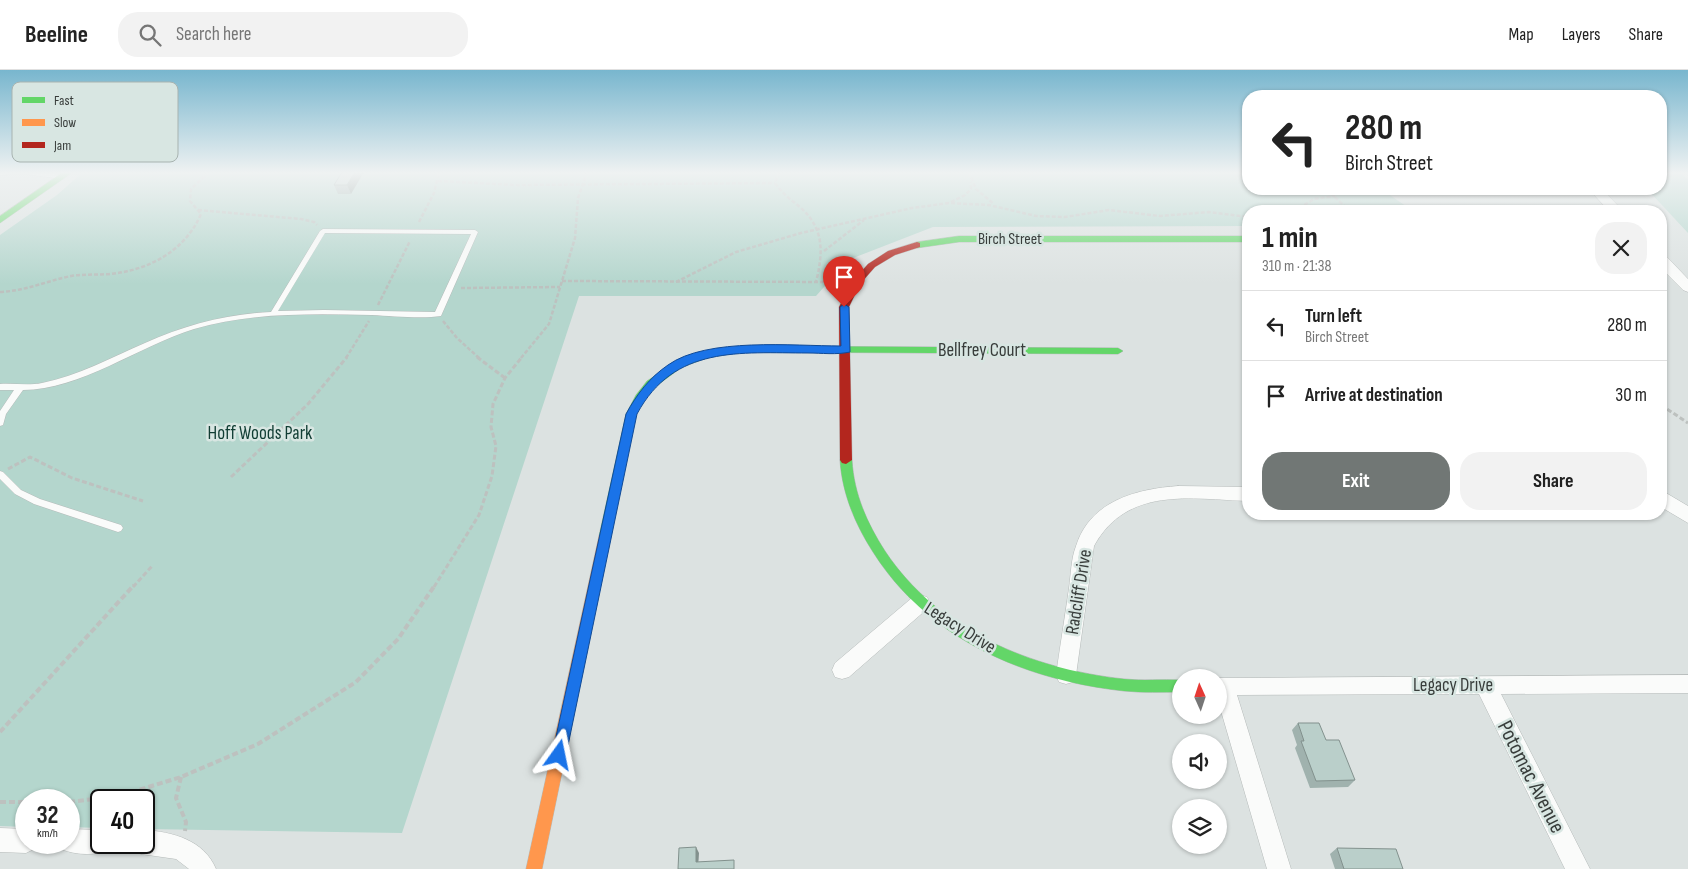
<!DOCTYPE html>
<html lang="en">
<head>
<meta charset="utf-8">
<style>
	:root { --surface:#fff; --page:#f2f2f2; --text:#222; --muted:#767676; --line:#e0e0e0; --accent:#717775 }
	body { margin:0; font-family:"Sofia Sans Condensed",sans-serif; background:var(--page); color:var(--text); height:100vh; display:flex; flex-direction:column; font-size:19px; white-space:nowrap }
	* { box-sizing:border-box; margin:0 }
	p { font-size:16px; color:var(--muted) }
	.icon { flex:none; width:28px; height:28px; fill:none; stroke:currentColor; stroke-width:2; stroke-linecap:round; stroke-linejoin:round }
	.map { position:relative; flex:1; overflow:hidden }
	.details { position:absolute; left:1242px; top:135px; width:425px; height:315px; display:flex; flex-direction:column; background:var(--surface); border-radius:20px; box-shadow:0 1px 4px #0004 }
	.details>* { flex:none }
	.top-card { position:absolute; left:1242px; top:20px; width:425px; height:105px; border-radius:20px; box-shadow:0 1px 4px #0004; background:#fff; color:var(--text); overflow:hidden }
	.needle { width:32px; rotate:357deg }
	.buttons { position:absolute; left:1172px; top:599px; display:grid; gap:10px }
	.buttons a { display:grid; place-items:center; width:55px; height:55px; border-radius:50%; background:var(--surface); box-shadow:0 1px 4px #0004; font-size:25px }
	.speed { position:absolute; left:15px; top:719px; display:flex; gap:10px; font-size:25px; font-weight:700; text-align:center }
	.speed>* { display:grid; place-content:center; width:65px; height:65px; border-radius:50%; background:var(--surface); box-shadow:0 1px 4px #0004; line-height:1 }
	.speed small { font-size:12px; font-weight:400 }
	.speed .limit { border:2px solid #111; border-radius:8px; background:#fff; color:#111 }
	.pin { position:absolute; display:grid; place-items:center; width:42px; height:42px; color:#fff; margin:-51px -21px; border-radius:50% 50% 50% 0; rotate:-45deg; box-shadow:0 0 5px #0007 }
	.pin .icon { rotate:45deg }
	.me { position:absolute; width:55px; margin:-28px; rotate:12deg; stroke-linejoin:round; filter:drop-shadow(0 0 4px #0008) }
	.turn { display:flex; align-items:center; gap:18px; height:105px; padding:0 20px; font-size:22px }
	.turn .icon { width:65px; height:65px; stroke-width:2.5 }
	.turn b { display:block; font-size:35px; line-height:42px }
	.round { display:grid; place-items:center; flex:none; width:52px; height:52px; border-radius:20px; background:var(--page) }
	.headline { display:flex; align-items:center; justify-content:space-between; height:85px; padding:0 20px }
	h1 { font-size:30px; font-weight:700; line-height:38px }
	.button { display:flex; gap:10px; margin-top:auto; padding:10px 20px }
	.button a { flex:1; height:58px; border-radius:20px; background:var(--accent); color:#fff; font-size:20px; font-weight:700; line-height:58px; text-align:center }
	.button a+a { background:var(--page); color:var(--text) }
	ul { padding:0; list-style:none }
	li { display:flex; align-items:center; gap:15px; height:70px; padding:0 20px; border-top:1px solid var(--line) }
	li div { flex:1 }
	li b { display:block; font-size:19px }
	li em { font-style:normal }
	header { display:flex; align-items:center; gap:30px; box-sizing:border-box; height:70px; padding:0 25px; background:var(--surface); border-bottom:1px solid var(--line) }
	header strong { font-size:24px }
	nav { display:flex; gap:28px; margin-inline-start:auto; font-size:18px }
	.search { width:350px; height:45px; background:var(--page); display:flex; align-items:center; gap:12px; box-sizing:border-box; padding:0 18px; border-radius:20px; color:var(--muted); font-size:19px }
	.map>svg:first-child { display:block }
</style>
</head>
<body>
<header>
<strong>Beeline</strong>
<div class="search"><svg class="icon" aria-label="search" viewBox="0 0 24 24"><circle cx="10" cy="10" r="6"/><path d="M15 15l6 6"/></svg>Search here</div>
<nav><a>Map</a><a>Layers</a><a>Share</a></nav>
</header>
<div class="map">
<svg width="1688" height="799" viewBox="0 0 1688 799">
	<rect width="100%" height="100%" fill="#dce2e1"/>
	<g fill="#b4d6cd">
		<polygon points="83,102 1249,102 1249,119 1381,119 1413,141 1249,141 1249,156 933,157 848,190 816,226 579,226 402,763 144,759 144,730 101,730 101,758 69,757 69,730 26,730 26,757 0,756 0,165 57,125"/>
		<polygon points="1661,102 1680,102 1688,110 1688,163 1647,119 1661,119"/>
	</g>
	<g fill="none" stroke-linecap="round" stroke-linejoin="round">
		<defs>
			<g id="lane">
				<polygon points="0,102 37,102 63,105 66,107 63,109 24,104 0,105"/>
				<path d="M 323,159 L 475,160 L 478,162 L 441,246 C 422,249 392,246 372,245 C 313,244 251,242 194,259 C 139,276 80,320 23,320 L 6,344 L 3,355 L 0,356 L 0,341 L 14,320 L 0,320 L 0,314 C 14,313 28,316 42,313 C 78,306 112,287 145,273 C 185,255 227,244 271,242 L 320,161 ZM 325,163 L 471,164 L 435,242 L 324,240 L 278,241 Z"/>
				<polygon points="0,401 3,402 21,420 40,429 121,455 123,458 121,461 118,462 34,434 15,424 0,409"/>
			</g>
			<g id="street">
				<polygon points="1589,119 1602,119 1623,141 1609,141"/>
				<polygon points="1661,185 1666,186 1688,209 1688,222 1683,220 1661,198"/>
				<path d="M 1178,416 L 1249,417 L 1249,431 C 1190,429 1127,416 1094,476 L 1076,605 L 1073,612 L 1066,614 L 1059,612 L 1056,605 C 1060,576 1065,547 1069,518 C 1071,504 1071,489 1076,476 C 1090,431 1136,419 1178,416 Z"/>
				<polygon points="1661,420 1688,436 1688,453 1661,437"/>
				<polygon points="920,525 927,527 930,533 927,539 849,607 842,609 835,607 832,600 835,593 913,527"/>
				<polygon points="1688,605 1688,623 1501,624 1590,799 1565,799 1479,624 1237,625 1291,799 1267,799 1219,634 1219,608 1216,608"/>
				<polygon points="0,758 26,759 26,772 37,772 34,779 26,783 0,782"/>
				<path d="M 69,759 L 101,760 L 101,772 L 113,772 L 109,780 C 95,786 75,785 61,779 L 58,772 L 69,772 Z"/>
				<path d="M 144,760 C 173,762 204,770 216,799 L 189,799 L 176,789 L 141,784 L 133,780 L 129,772 L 144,772 Z"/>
			</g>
			<g id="fast">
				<polygon points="63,102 73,102 0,153 0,146"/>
				<polygon points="959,166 1249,166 1249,172 959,172 917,178 913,175 917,172"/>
				<polygon points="744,276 1118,278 1123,281 1118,284 744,282 710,287 682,297 655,317 644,330 636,344 611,466 609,469 601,469 599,466 626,344 636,325 647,311 674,293 709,281"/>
				<path d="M 846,386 L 852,390 C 854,424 867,453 885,481 C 938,561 1032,599 1124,609 C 1143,611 1162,609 1181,610 L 1181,622 C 1162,622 1143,623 1124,621 C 1024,610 928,569 873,482 C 855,454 842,423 840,390 Z"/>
			</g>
			<polygon id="slow" points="605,461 609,463 611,466 542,799 526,799 599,466 601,463"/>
			<polygon id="jam" points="917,172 920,173 920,177 895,185 875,197 860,214 849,237 852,390 846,394 842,393 840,390 839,237 853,211 868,194 888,181"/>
		</defs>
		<use href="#lane" stroke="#b5bab9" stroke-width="1"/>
		<use href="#street" stroke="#b5bab9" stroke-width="1"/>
		<use href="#fast" stroke="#b5bab9" stroke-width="1"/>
		<use href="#slow" stroke="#b5bab9" stroke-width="1"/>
		<use href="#jam" stroke="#b5bab9" stroke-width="1"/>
		<g stroke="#bdc1bf" stroke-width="2.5" stroke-dasharray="4 2" stroke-linecap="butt">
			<path d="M 779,102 L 775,113 C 782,123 791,130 800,137 C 825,159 823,183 816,212"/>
			<polyline points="969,102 976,119 994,134"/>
			<polyline points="438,111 516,115 775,113"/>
			<polyline points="1326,119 1350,141"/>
			<polyline points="951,132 965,125 971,119 971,112"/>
			<polyline points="198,140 301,149 314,152 317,155"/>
			<polyline points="1294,141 1314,129 1335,126"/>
			<polyline points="419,152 434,123 439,102"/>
			<polyline points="824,181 864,150"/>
			<polyline points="562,211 836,212"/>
			<polyline points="676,212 736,182 801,163 912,138 949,133 989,135 1036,146 1065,147 1109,140 1160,146 1209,142 1249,147"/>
			<polyline points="461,218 560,217"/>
			<path d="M 0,222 C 25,221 47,211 71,206 C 84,204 97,205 110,204 C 149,200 185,181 201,144 L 190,131 L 191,119 L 209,102"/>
			<polyline points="378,235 410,171"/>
			<polyline points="443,251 457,268 479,288"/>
			<polyline points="346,288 369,251"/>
			<polyline points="521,288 549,254 575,168 578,128 587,102"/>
		</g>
		<g stroke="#bdc1bf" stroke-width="3" stroke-dasharray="5 2.5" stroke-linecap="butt">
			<polyline points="477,287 505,308"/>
			<polyline points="1661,335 1688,353"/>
			<polyline points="8,399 30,387 72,408 143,431"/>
			<polyline points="231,407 308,334 347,287"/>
			<polyline points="133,517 153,495"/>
			<polyline points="434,517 479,445 492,406 496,376 491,357 493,334 505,308 522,287"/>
		</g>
		<g stroke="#bdc1bf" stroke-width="4" stroke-dasharray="6 3" stroke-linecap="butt">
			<polyline points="0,662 134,515"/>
			<polyline points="181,707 176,728 186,752 185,761"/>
			<polyline points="0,732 26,732"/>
			<polyline points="69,732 119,726 181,707 258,674 356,612 398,569 435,515"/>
		</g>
		<use href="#lane" fill="#fafbfa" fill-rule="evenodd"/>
		<use href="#street" fill="#fafbfa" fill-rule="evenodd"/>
		<use href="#fast" fill="#63d668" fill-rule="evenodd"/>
		<use href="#slow" fill="#ff974d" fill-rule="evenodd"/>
		<use href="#jam" fill="#b3261e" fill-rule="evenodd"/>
	</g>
	<g fill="#a0b2ae">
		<polygon points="342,102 351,124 338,124 334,115"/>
		<polygon points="1298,653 1326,670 1355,710 1348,717 1310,718 1295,678 1297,675 1292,660"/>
		<polygon points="1337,778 1403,799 1335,799 1330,784"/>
	</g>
	<g fill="#82918d">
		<polygon points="355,102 364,102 351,124 347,115"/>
		<polygon points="696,777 699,783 698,798 696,792"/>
	</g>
	<g fill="#bacfca" stroke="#82918d">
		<polygon points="342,102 355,102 347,115 334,115"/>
		<polygon points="1298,653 1319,653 1326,670 1339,670 1355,710 1316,711 1301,671 1304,671"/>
		<polygon points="696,777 696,792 734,790 734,799 678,799 679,778"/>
		<polygon points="1337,778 1396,779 1403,799 1344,799"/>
	</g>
	<linearGradient id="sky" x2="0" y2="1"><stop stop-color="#78b6ce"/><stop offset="0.48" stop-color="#eff2f2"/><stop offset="1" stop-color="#eff2f2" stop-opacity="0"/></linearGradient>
	<rect width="1688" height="214" fill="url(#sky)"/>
	<path fill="#1a73e8" stroke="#114b97" d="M 844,234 L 849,237 L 850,282 C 837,285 821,283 808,283 C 740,283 674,275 637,344 L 566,685 L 564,690 L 559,692 L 554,690 L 552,685 L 626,344 C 637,324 649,308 668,295 C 707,267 794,276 841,276 L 840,237 Z"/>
	<g text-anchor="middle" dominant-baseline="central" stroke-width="5" stroke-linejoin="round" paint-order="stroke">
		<g font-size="16" fill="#383d3b" stroke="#d8e6e2">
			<text x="1010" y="169">Birch Street</text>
		</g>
		<g font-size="19" fill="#383d3b" stroke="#d8e6e2">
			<text x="982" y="280">Bellfrey Court</text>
			<text transform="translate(1079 522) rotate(-81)">Radcliff Drive</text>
			<text transform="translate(960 558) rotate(32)">Legacy Drive</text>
			<text x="1453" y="615">Legacy Drive</text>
		</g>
		<g font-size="19" fill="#103d33" stroke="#d8e6e2">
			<text x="260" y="363">Hoff Woods Park</text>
		</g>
		<g font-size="22" fill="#383d3b" stroke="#d8e6e2">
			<text transform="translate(1531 707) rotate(63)">Potomac Avenue</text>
		</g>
	</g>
	<rect x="12" y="12" width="166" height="80" rx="8" fill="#d8e6e2" stroke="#a8b3b0" stroke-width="1"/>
	<rect x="22" y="27" width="23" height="6" fill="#63d668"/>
	<rect x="22" y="49" width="23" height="7" fill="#ff974d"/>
	<rect x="22" y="72" width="23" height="6" fill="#b3261e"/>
	<g font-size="14" fill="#383d3b">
		<text x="54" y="35">Fast</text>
		<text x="54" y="57">Slow</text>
		<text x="54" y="80">Jam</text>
	</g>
</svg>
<div class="buttons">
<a><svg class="needle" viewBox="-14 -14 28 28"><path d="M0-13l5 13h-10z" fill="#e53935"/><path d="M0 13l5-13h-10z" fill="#767676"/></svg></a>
<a><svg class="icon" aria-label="sound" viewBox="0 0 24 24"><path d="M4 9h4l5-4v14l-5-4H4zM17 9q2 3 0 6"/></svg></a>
<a><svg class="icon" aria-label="layers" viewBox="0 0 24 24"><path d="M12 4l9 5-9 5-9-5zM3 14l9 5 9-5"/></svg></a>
</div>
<div class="speed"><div>32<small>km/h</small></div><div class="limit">40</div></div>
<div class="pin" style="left:844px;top:237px;background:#d93025"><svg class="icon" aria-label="arrive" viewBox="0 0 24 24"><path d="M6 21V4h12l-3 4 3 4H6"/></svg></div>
<svg class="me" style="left:559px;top:685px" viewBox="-20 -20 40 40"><path d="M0-17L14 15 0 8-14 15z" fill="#1a73e8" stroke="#fff" stroke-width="4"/></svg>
<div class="top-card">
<div class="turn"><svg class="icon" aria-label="left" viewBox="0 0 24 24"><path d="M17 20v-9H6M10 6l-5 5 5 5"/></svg><div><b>280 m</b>Birch Street</div></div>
</div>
<section class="details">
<div class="headline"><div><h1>1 min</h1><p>310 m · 21:38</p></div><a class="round"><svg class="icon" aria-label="close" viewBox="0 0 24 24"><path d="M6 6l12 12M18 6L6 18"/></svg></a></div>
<ul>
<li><svg class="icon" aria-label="left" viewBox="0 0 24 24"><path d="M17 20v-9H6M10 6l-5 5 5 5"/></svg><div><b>Turn left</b><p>Birch Street</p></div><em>280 m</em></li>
<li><svg class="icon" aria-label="arrive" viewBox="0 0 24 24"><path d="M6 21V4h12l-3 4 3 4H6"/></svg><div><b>Arrive at destination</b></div><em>30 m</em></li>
</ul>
<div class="button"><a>Exit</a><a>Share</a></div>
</section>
</div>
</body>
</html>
